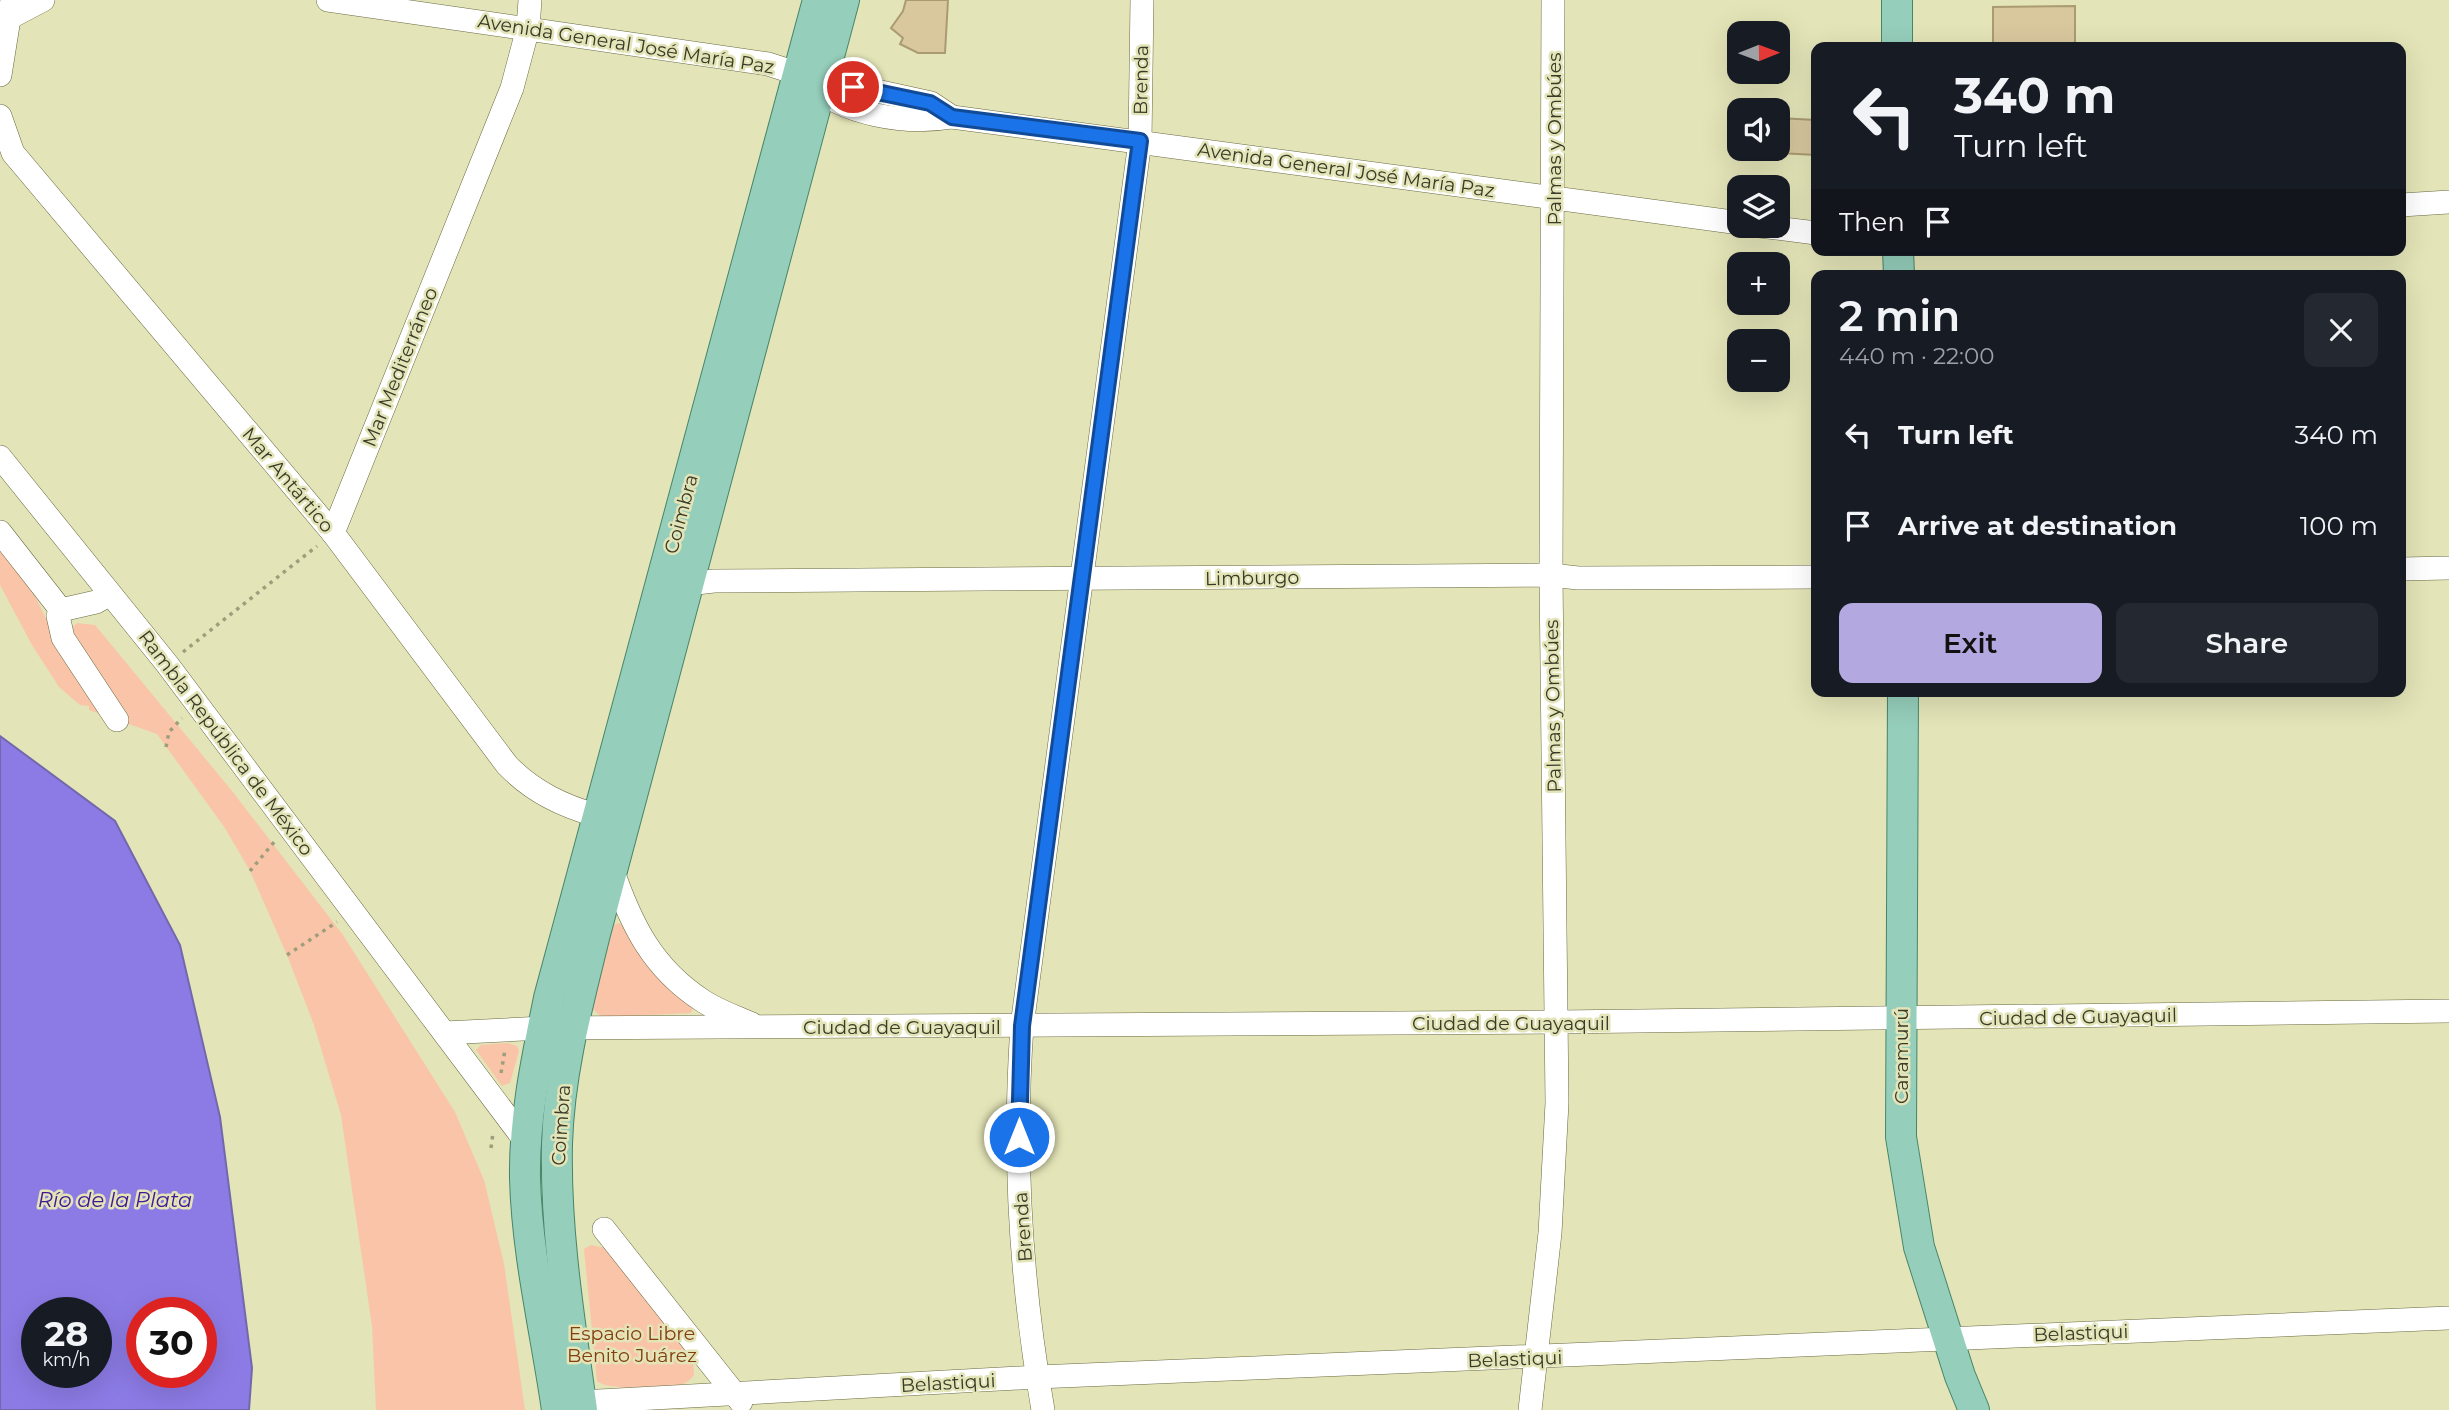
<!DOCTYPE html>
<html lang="en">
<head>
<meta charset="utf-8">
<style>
	:root { --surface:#171b24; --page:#242831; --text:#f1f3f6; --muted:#9ea1a6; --accent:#b3a8e0 }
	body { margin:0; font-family:Montserrat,sans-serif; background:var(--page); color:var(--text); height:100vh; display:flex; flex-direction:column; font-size:26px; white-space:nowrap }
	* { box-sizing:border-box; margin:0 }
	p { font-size:23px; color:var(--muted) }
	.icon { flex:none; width:38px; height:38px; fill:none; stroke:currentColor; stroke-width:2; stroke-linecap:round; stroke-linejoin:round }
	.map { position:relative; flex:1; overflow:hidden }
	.details { position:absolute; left:1811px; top:270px; width:595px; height:427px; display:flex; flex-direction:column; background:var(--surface); border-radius:14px; box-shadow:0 7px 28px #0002 }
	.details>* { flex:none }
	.guide { position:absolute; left:1811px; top:42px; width:595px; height:214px; border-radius:14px; box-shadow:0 7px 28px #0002; background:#171b24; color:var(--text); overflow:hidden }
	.needle { width:46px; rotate:89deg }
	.tools { position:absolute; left:1727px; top:21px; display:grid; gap:14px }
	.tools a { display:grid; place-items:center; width:63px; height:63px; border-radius:14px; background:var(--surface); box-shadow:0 7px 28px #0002; font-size:35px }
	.speed { position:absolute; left:21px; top:1297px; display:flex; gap:14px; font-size:35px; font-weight:700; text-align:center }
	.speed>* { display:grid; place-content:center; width:91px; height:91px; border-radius:50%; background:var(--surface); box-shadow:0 7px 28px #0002; line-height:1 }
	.speed small { font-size:18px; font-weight:400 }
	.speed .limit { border:10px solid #d22; background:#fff; color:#111 }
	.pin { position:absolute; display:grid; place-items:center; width:60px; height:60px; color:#fff; margin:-30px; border:4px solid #fff; border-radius:50%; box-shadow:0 2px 7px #0007 }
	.me { position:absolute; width:77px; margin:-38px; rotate:0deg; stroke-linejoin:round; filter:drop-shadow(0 0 5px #0008) }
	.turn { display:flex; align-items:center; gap:24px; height:147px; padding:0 28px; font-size:32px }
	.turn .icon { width:91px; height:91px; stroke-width:2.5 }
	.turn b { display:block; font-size:49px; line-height:60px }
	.then { display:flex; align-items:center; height:66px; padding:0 28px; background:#0003; gap:14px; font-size:26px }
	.round { display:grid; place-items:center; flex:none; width:74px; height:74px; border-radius:14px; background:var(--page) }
	.headline { display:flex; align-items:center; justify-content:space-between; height:119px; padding:0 28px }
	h1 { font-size:42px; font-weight:600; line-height:52px }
	.cta { display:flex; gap:14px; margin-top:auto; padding:14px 28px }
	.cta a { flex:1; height:80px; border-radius:14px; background:var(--accent); color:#111; font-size:28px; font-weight:600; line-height:80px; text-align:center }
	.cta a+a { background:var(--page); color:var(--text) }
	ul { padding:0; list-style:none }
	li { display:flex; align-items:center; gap:21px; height:91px; padding:0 28px }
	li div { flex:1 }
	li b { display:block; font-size:26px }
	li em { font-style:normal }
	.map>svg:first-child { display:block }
</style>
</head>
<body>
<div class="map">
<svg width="2449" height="1410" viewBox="0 0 2449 1410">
	<rect width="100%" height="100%" fill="#e3e4b7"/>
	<g fill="#fac4a8">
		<polygon points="0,542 35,596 52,631 69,631 77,623 95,625 232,791 343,935 455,1112 484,1180 504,1264 525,1410 376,1410 372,1326 341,1115 314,1025 287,955 250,871 225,828 157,734 89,710 89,706 80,705 59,687 32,645 0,585"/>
		<polygon points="620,923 693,1008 691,1013 602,1017 591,1008 612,925"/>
		<polygon points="508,1043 517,1046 519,1051 510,1083 502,1086 476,1050 481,1045"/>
		<path d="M 591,1245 L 605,1248 L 693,1356 L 694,1375 C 690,1380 687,1383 680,1385 C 665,1388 607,1391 597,1381 L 584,1249 Z"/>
	</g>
	<path fill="#8c7be5" stroke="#7368ac" stroke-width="2" fill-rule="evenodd" d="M 0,736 L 115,821 L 180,945 L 220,1117 L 252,1368 L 249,1410 L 0,1410 ZM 37,1312 L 96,1312 L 96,1372 L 37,1372 ZM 142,1312 L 201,1312 L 201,1372 L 142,1372 Z"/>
	<g fill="#d9c89e" stroke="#ab9b73" stroke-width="2">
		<polygon points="906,0 948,0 945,53 918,53 900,44 903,38 891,28 903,11"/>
		<polygon points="2075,6 2075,47 1993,47 1993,7"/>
		<polygon points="1778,118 1816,120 1816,155 1778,153"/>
	</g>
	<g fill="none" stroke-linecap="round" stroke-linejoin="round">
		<defs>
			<g id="minor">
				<polyline points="328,0 768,64 799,74 931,103 952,117"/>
				<polyline points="9,18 43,0"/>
				<polyline points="0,75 12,0"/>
				<path d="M 809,83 C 844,115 906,125 952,117 L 1740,223"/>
				<path d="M 0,116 L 13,153 L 333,533 L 507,765 C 533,792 563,806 598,816"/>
				<polyline points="2401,205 2449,202"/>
				<polyline points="1760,226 1816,233"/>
				<polyline points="0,457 167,664 526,1142"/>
				<polyline points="0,532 61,610 96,602 110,594"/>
				<polyline points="333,533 512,88 528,28 530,0"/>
				<polyline points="2401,569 2449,568"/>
				<polyline points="687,584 714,581 1551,575 1578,578 1816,577"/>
				<polyline points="61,610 58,616 63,638 117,720"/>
				<path d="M 612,869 C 631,924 652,968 703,1001 C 718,1011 736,1017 752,1024"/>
				<polyline points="445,1033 543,1028 1558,1022 2449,1011"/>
				<polyline points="604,1229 741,1402"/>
				<polyline points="581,1402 1037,1377 2449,1318"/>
				<path d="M 1043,1410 C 1021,1285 1013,1153 1022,1026 L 1140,141 L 1142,0"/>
				<polyline points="1530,1410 1550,1233 1557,1103 1551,575 1553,0"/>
			</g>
			<g id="major">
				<polyline points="1897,0 1897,47"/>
				<polyline points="1898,250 1899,275"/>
				<polyline points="1903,691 1901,1137 1919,1247 1960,1376 1974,1410"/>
				<path d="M 557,1410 C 546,1333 527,1256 525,1178 C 524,1117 537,1057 549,998 L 818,0"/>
				<path d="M 582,1410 C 570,1323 555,1232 557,1144 C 559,1073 578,1003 595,934 L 844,0"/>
			</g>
		</defs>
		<use href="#minor" stroke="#6a6a42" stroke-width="24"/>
		<use href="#major" stroke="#47856a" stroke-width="32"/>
		<g stroke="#9d9e7c" stroke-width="3.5" stroke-dasharray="3.5 5" stroke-linecap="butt">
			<polyline points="183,652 317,546"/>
			<polyline points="166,747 169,732 182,718"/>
			<polyline points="250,871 275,841"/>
			<polyline points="287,955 337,922"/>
			<polyline points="501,1073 505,1050"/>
			<polyline points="491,1148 493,1133"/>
		</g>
		<use href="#minor" stroke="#fff" stroke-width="23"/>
		<use href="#major" stroke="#95cebb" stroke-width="30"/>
	</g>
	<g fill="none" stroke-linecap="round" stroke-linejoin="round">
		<defs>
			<polyline id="route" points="853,87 930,103 952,117 1140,141 1022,1026 1019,1137"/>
		</defs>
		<use href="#route" stroke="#114b97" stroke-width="18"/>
		<use href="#route" stroke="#1a73e8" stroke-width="12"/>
	</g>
	<g text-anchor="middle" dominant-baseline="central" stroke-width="5" stroke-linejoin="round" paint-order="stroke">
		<g font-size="19" fill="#393a28" stroke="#e3e4b7">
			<text transform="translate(626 44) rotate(9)">Avenida General José María Paz</text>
			<text transform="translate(1141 80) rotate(-89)">Brenda</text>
			<text transform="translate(1554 139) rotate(-90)">Palmas y Ombúes</text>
			<text transform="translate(1346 170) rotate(8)">Avenida General José María Paz</text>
			<text transform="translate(400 367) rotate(-68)">Mar Mediterráneo</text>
			<text transform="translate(288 480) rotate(50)">Mar Antártico</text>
			<text transform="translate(681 514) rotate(-75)">Coimbra</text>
			<text transform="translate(1252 578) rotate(-1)">Limburgo</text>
			<text transform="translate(1553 706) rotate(-91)">Palmas y Ombúes</text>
			<text transform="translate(226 743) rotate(53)">Rambla República de México</text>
			<text transform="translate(2078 1017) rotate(-1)">Ciudad de Guayaquil</text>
			<text x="1511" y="1023">Ciudad de Guayaquil</text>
			<text x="902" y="1027">Ciudad de Guayaquil</text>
			<text transform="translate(1901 1056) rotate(-90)">Caramurú</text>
			<text transform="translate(561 1125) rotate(-86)">Coimbra</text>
			<text transform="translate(1023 1227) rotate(-94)">Brenda</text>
			<text transform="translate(2081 1333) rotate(-2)">Belastiqui</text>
			<text transform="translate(1515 1359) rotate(-2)">Belastiqui</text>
			<text transform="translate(948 1383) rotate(-3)">Belastiqui</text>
		</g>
		<g font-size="19" fill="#833e10" stroke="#e3e4b7">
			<text x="632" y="1333">Espacio Libre<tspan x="632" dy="22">Benito Juárez</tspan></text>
		</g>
		<g font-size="21" font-style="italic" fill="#421896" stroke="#e3e4b7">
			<text x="115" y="1199">Río de la Plata</text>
		</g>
	</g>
</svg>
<div class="tools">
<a><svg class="needle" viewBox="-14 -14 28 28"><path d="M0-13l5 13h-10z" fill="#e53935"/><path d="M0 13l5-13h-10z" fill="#9ea1a6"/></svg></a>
<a><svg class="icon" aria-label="sound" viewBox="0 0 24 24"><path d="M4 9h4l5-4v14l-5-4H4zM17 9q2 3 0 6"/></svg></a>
<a><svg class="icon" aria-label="layers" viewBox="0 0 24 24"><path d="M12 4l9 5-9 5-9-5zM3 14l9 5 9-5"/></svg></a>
<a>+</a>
<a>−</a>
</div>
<div class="speed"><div>28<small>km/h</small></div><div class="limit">30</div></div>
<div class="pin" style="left:853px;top:87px;background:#d93025"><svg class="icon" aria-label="arrive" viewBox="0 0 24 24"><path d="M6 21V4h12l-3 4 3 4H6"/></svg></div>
<svg class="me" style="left:1019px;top:1137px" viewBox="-20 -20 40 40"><circle r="17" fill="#1a73e8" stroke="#fff" stroke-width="3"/><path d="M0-11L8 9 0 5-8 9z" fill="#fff"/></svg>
<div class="guide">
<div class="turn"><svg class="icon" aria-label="left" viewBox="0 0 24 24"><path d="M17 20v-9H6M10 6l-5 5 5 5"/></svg><div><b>340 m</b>Turn left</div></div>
<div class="then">Then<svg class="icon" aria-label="arrive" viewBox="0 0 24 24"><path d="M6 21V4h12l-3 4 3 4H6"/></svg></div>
</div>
<section class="details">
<div class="headline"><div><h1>2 min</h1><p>440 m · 22:00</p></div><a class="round"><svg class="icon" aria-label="close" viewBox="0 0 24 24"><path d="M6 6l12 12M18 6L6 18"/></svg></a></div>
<ul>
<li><svg class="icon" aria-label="left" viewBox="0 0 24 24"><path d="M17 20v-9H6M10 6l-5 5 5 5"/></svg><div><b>Turn left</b></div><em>340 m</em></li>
<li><svg class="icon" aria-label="arrive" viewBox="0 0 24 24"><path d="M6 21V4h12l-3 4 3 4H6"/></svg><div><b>Arrive at destination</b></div><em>100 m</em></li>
</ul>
<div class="cta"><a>Exit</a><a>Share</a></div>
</section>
</div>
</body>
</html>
